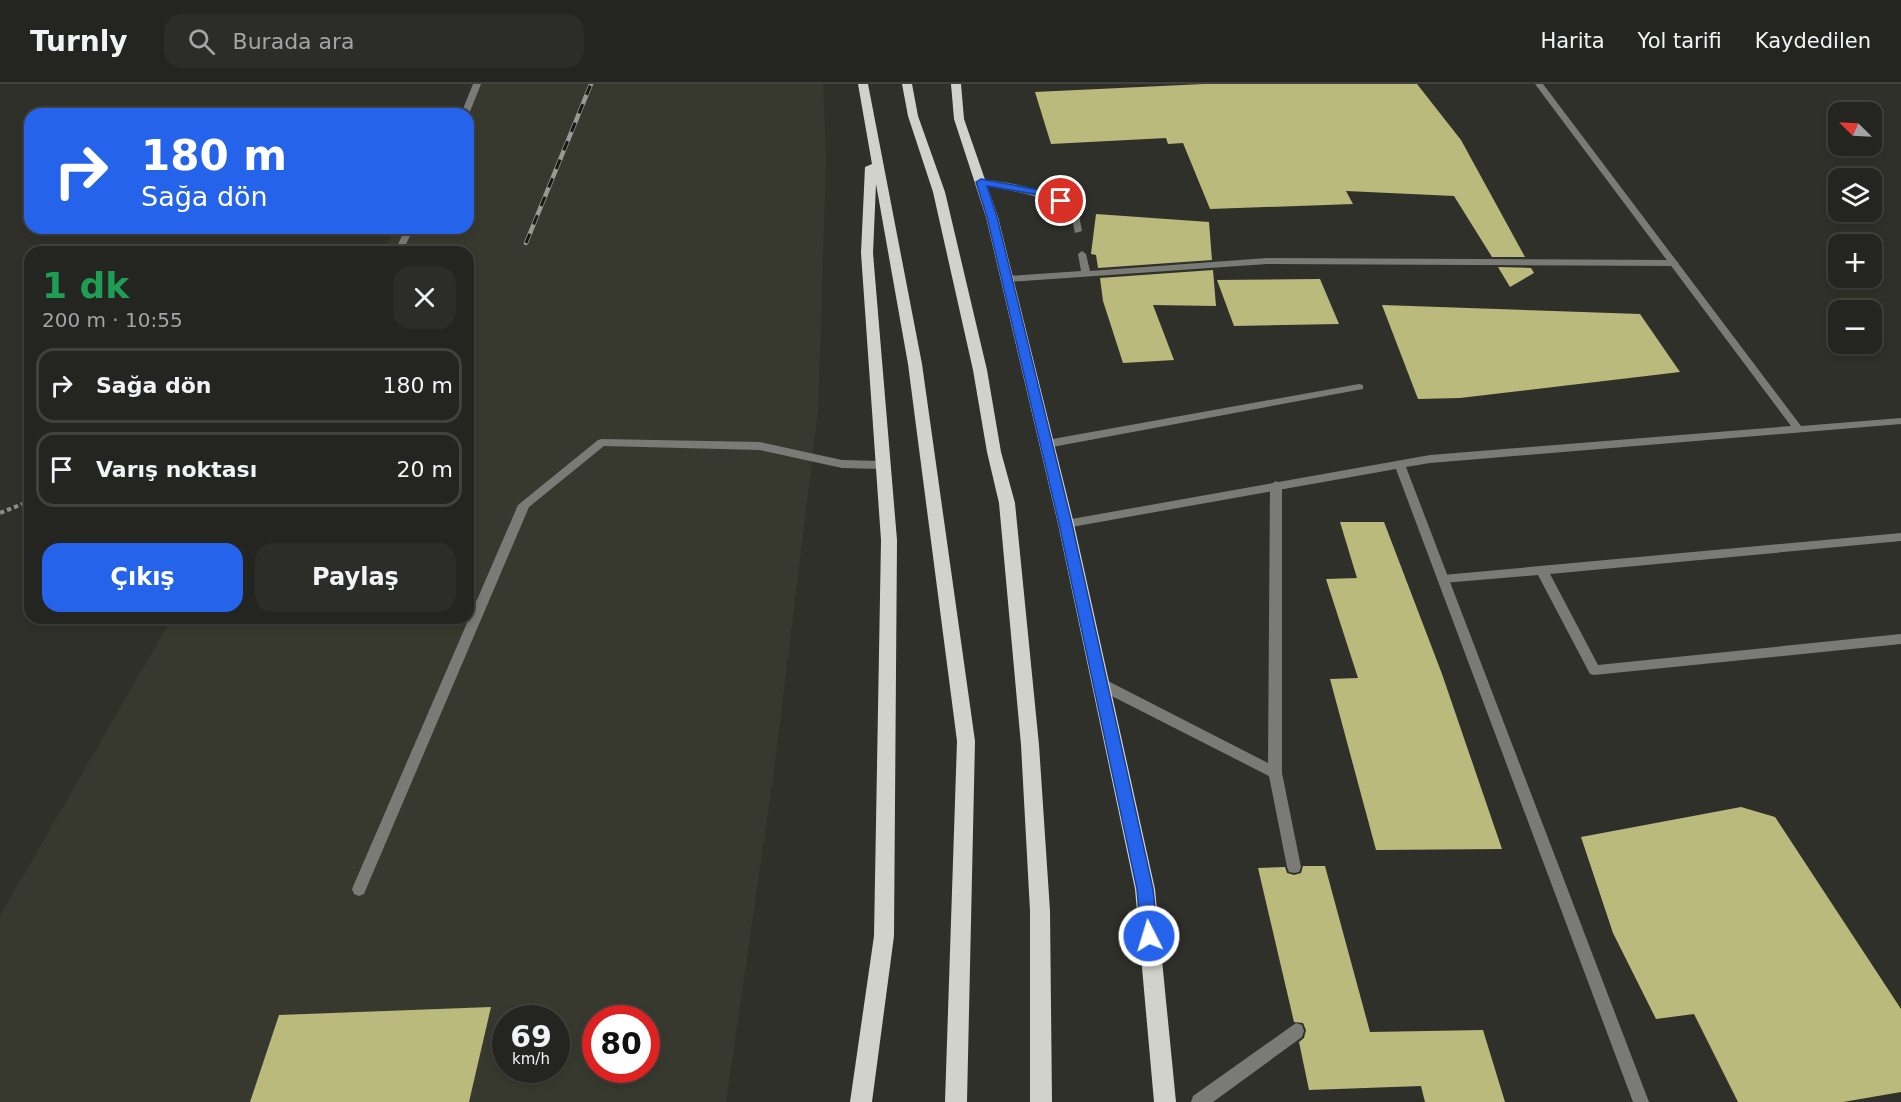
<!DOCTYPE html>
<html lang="tr">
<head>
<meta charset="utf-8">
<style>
	:root { --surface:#242420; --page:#2c2c29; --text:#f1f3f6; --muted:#a3a4a5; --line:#41413e; --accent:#2563eb }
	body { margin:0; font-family:"DejaVu Sans",sans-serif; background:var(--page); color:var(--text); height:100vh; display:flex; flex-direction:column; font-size:22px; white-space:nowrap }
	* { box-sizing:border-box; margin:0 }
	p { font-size:20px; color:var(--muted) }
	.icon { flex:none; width:33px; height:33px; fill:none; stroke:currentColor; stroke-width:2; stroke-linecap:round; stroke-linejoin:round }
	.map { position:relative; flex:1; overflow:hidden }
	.panel { position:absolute; left:24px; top:162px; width:450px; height:378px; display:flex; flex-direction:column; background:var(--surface); border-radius:18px; box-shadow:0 3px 9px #0003,0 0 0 2px var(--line) }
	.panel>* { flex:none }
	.hud { position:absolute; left:24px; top:24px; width:450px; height:126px; border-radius:18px; box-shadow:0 3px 9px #0003,0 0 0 2px var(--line); background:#2563eb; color:#fff; overflow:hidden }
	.needle { width:39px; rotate:294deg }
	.tools { position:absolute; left:1828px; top:18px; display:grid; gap:12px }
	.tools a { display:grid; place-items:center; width:54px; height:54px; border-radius:12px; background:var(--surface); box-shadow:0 3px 9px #0003,0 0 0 2px var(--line); font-size:30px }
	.speed { position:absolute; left:492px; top:921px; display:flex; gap:12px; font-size:30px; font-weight:700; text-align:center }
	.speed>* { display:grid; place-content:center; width:78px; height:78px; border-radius:50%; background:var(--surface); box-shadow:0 3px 9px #0003,0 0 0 2px var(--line); line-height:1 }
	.speed small { font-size:15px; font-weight:400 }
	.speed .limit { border:9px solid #d22; background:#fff; color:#111 }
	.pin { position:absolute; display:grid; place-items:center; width:51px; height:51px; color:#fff; margin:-26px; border:3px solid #fff; border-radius:50%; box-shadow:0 2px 6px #0007 }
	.me { position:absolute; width:66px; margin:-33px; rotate:355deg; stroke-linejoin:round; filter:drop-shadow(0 0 4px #0008) }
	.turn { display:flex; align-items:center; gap:21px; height:126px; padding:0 18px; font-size:27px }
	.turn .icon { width:78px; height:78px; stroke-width:2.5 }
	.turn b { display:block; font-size:42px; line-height:51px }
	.round { display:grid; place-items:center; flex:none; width:63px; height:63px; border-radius:18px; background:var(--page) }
	.overview { display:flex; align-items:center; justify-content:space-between; height:102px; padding:0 18px }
	h1 { font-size:36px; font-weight:800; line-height:45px; color:#1e9e55 }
	.cta { display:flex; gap:12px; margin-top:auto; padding:12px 18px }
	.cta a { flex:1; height:69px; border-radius:18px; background:var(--accent); color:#fff; font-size:24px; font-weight:800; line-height:69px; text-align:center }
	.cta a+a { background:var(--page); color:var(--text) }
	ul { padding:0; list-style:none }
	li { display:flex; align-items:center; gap:18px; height:75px; margin:0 12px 9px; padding:0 6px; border:3px solid var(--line); border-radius:18px }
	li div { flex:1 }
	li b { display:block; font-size:22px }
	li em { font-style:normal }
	header { display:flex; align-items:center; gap:36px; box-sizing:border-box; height:84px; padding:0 30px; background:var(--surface); border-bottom:2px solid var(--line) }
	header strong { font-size:28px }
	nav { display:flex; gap:33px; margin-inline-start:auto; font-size:21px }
	.search { width:420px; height:54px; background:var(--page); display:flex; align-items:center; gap:15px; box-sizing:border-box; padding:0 21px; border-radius:18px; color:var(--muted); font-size:22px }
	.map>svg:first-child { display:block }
</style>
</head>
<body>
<header>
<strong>Turnly</strong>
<div class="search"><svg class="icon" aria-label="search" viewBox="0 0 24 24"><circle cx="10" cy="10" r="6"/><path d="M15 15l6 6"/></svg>Burada ara</div>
<nav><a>Harita</a><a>Yol tarifi</a><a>Kaydedilen</a></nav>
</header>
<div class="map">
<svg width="1901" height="1018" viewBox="0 0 1901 1018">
	<rect width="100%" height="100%" fill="#30302b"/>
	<path fill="#38392e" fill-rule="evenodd" d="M 476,0 L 823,0 L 826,77 L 818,327 L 774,687 L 726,1018 L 0,1018 L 0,832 L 172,534 L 468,534 L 468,168 L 382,168 L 395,144 L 468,144 L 468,30 L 459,30 ZM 506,934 L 556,934 L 556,986 L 506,986 ZM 596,934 L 646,934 L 646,986 L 596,986 Z"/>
	<g fill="#b9ba7c">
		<polygon points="1204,0 1417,0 1461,56 1525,173 1492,173 1454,112 1346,107 1353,120 1210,125 1183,59 1168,60 1166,54 1051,60 1035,8"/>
		<polygon points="1096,130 1209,138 1212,176 1098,184 1096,171 1091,170"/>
		<polygon points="1498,183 1531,184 1534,189 1510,203"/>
		<polygon points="1213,186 1216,222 1153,221 1174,276 1123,279 1103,217 1100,194"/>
		<polygon points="1320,195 1339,240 1234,242 1217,196"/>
		<polygon points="1382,221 1640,230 1680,288 1460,314 1418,315"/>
		<polygon points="1340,438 1384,438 1442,590 1502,765 1376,766 1330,595 1358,594 1326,495 1357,494"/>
		<polygon points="1741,723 1775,733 1901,925 1901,1008 1843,1018 1738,1018 1694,930 1656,935 1613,849 1581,753"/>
		<polygon points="1303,782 1325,782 1370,948 1483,946 1505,1018 1425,1018 1421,1002 1309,1006 1299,958 1304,954 1306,946 1303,939 1294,938 1258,784 1285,783 1287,789 1294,791 1301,789"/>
		<polygon points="491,923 469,1018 250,1018 279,931"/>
	</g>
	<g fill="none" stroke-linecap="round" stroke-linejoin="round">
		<polyline stroke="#8b8b87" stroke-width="4" stroke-dasharray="4.5 3" stroke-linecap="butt" points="0,429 30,417"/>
		<g fill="#7a7a77" fill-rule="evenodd">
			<path d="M 977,96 C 1001,94 1061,110 1078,126 L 1082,147 L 1075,149 L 1070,127 C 1041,110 1010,107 977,100 Z"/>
			<polygon points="1082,167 1086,170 1090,187 1267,174 1674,176 1679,179 1674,182 1267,180 1007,198 1002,195 1007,192 1081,187 1078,170"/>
			<polygon points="1359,300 1363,301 1363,305 1047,364 1042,360 1047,356"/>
			<polygon points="1276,397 1282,401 1282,689 1301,783 1299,788 1294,789 1289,788 1287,783 1269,692 1096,604 1095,600 1096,596 1106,596 1268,679 1270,401"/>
			<polygon points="1901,449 1901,457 1550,490 1598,581 1901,550 1901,560 1594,591 1590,590 1538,491 1443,499 1437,495 1443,491"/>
			<polygon points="1296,939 1302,941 1304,947 1302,953 1213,1018 1191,1018 1193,1012"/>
		</g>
		<g fill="#7a7a77" fill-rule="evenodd">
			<polygon points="473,0 481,0 469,30 461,30"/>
			<polygon points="1535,0 1543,0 1801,342 1901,334 1901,340 1430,379 1406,383 1649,1018 1633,1018 1396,385 1066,444 1060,440 1066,436 1430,371 1791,342"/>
			<polygon points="406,144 414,144 402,168 394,168"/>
			<polygon points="602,355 760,358 842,376 882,377 887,381 882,385 842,384 760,366 604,362 529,423 366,805 364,810 359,812 354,810 352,805 518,421 598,356"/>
		</g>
		<g fill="#d2d2cc" fill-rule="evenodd">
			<polygon points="858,0 868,0 922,280 975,657 967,1018 945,1018 957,657 908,280 876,100 873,169 897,456 894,852 872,1018 850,1018 874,852 881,456 861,169 865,83 872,80"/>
			<polygon points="902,0 912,0 918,32 945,108 987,286 1001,368 1015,419 1039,661 1050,827 1052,1018 1030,1018 1030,827 1021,661 999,419 987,368 973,286 933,108 908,32"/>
			<polygon points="951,0 961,0 964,35 998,133 1074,440 1155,805 1176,1018 1154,1018 1135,805 1058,440 986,133 954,35"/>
		</g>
		<defs>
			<polyline id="rail" points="526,159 591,0"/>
		</defs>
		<use href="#rail" stroke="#989894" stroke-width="4.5"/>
		<use href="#rail" stroke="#181816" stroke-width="3" stroke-dasharray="10" stroke-linecap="butt"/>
	</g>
	<polygon fill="#2563eb" stroke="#184099" stroke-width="1.5" points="981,95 1039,106 1066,117 1061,120 1034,110 987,102 997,133 1072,440 1153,805 1158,852 1156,858 1149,860 1143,858 1141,852 1137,805 1059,440 987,133 976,98"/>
</svg>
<div class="tools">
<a><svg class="needle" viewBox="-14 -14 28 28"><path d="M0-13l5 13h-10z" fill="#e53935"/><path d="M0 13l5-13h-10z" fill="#a3a4a5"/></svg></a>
<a><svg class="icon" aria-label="layers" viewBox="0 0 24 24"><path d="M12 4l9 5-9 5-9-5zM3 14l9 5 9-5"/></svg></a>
<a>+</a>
<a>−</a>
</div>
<div class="speed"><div>69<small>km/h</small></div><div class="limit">80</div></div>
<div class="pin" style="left:1061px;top:117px;background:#d93025"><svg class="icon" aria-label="arrive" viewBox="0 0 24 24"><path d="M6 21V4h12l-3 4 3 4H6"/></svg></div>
<svg class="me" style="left:1149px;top:852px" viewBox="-20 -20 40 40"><circle r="17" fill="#2563eb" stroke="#fff" stroke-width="3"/><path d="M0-11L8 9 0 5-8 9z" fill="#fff"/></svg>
<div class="hud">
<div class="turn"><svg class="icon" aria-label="right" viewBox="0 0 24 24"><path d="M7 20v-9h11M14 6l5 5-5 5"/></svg><div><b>180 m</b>Sağa dön</div></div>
</div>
<section class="panel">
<div class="overview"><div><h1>1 dk</h1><p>200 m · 10:55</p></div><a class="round"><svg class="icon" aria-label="close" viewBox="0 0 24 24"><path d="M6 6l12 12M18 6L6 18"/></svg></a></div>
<ul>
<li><svg class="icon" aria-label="right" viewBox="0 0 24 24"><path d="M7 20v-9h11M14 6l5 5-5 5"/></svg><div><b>Sağa dön</b></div><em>180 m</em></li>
<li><svg class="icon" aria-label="arrive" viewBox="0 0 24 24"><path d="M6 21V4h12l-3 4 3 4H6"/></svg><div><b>Varış noktası</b></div><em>20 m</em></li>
</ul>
<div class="cta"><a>Çıkış</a><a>Paylaş</a></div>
</section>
</div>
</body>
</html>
